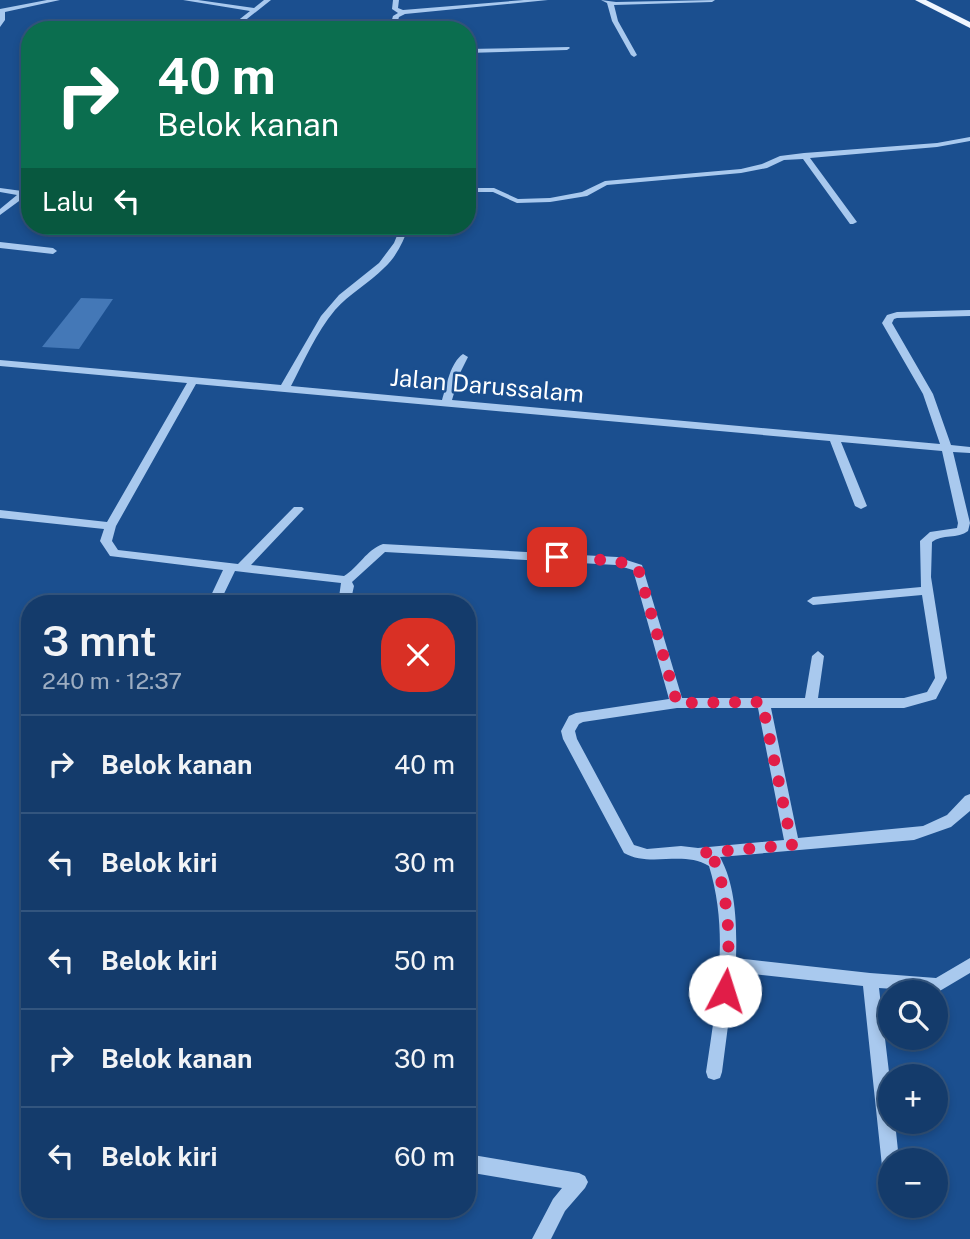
<!DOCTYPE html>
<html lang="id">
<head>
<meta charset="utf-8">
<style>
	:root { --surface:#143b6b; --page:#214673; --text:#f1f3f6; --muted:#9dadc1; --line:#33557e }
	body { margin:0; font-family:"Public Sans",sans-serif; background:var(--page); color:var(--text); height:100vh; display:flex; flex-direction:column; font-size:26px; white-space:nowrap }
	* { box-sizing:border-box; margin:0 }
	p { font-size:23px; color:var(--muted) }
	.icon { flex:none; width:38px; height:38px; fill:none; stroke:currentColor; stroke-width:2; stroke-linecap:round; stroke-linejoin:round }
	.map { position:relative; flex:1; overflow:hidden }
	.drawer { position:absolute; left:21px; top:595px; width:455px; height:623px; display:flex; flex-direction:column; background:var(--surface); border-radius:28px; box-shadow:0 4px 10px #0003,0 0 0 2px var(--line) }
	.drawer>* { flex:none }
	.banner { position:absolute; left:21px; top:21px; width:455px; height:214px; border-radius:28px; box-shadow:0 4px 10px #0003,0 0 0 2px var(--line); background:#0b6e4f; color:#fff; overflow:hidden }
	.controls { position:absolute; left:878px; top:980px; display:grid; gap:14px }
	.controls a { display:grid; place-items:center; width:70px; height:70px; border-radius:50%; background:var(--surface); box-shadow:0 4px 10px #0003,0 0 0 2px var(--line); font-size:35px }
	.pin { position:absolute; display:grid; place-items:center; width:60px; height:60px; color:#fff; margin:-30px; border-radius:14px; box-shadow:0 4px 10px #0006 }
	.me { position:absolute; width:77px; margin:-38px; rotate:5deg; stroke-linejoin:round; filter:drop-shadow(0 0 5px #0008) }
	.turn { display:flex; align-items:center; gap:24px; height:147px; padding:0 21px; font-size:32px }
	.turn .icon { width:91px; height:91px; stroke-width:2.5 }
	.turn b { display:block; font-size:49px; line-height:60px }
	.then { display:flex; align-items:center; height:66px; padding:0 21px; background:#0003; gap:14px; font-size:26px }
	.round { display:grid; place-items:center; flex:none; width:74px; height:74px; border-radius:28px; background:var(--page) }
	.summary { display:flex; align-items:center; justify-content:space-between; height:119px; padding:0 21px }
	h1 { font-size:42px; font-weight:600; line-height:52px }
	ul { padding:0; list-style:none }
	li { display:flex; align-items:center; gap:21px; height:98px; padding:0 21px; border-top:2px solid var(--line) }
	li div { flex:1 }
	li b { display:block; font-size:26px }
	li em { font-style:normal }
	.map>svg:first-child { display:block }
</style>
</head>
<body>
<div class="map">
<svg width="970" height="1239" viewBox="0 0 970 1239">
	<rect width="100%" height="100%" fill="#1b4f8f"/>
	<polygon fill="#4478b7" points="81,298 113,299 79,349 42,347"/>
	<g fill="none" stroke-linecap="round" stroke-linejoin="round">
		<g fill="#a9c9ee" fill-rule="evenodd">
			<polygon points="47,0 60,0 5,12 5,20 0,27 0,9"/>
			<polygon points="183,0 198,0 254,8 264,0 271,0 233,30 226,30 250,11"/>
			<polygon points="393,0 399,0 398,8 403,10 524,0 548,0 405,14 399,17 395,30 389,30 393,16 398,13 392,9"/>
			<polygon points="601,0 616,2 715,0 712,2 614,5 618,21 637,55 634,57 631,55 612,21 607,3"/>
			<polygon points="569,47 570,48 567,50 467,53 467,49"/>
			<polygon points="970,137 970,141 937,147 810,158 857,222 853,224 850,224 803,159 784,160 767,168 741,173 607,185 587,196 550,202 517,203 493,192 467,192 467,188 494,188 518,199 550,198 582,192 605,181 741,169 762,164 780,156 804,153 937,143"/>
			<polygon points="27,187 30,187 30,193 0,215 0,209 17,195 0,192 0,188 22,191"/>
			<path d="M 401,226 L 409,226 C 403,242 397,256 384,268 C 369,283 349,294 335,310 C 316,333 304,361 291,386 L 442,400 C 447,385 450,363 463,354 L 468,357 L 460,373 L 452,400 L 940,444 L 923,394 L 882,323 L 887,315 L 897,312 L 970,310 L 970,316 L 897,318 L 894,319 L 892,323 L 933,394 L 951,445 L 970,447 L 970,453 L 953,452 L 970,523 L 968,531 C 958,539 942,534 932,542 L 931,577 L 947,678 L 936,699 L 904,708 L 771,708 L 798,838 L 923,826 L 947,815 L 965,796 L 970,794 L 970,811 L 951,827 L 914,840 L 720,857 C 736,886 737,925 736,958 L 870,973 L 936,978 L 970,958 L 970,973 L 938,992 L 879,988 L 891,1089 L 891,1122 L 895,1122 L 899,1160 L 891,1160 L 891,1175 L 885,1172 L 882,1166 L 863,986 L 735,972 L 722,1072 L 720,1078 L 714,1080 L 708,1078 L 706,1072 C 716,1003 730,934 709,866 C 682,850 651,868 624,853 L 563,739 L 561,731 L 569,716 L 576,713 L 669,699 L 633,570 L 616,565 L 385,552 L 352,582 L 354,586 L 350,604 L 338,604 L 341,583 L 235,571 L 219,604 L 207,604 L 223,570 L 110,556 L 100,541 L 104,529 L 0,518 L 0,510 L 107,522 L 187,383 L 0,366 L 0,360 L 281,385 L 321,316 L 339,295 L 379,263 L 394,243 ZM 196,384 L 830,441 L 855,506 L 861,509 L 867,506 L 841,442 L 942,451 L 958,523 L 957,528 L 930,532 L 920,541 L 921,587 L 813,597 L 807,601 L 813,605 L 922,595 L 935,678 L 927,692 L 904,698 L 818,698 L 824,656 L 818,651 L 812,656 L 805,698 L 682,698 L 642,565 L 617,557 L 383,544 C 366,550 359,567 344,576 L 251,565 L 302,511 L 304,509 L 302,507 L 294,507 L 238,564 L 118,550 L 112,541 L 116,526 ZM 677,708 L 758,708 L 784,840 L 698,848 L 681,846 L 647,849 L 634,845 L 577,739 L 575,731 L 579,724 L 583,722 Z"/>
			<polygon points="0,242 53,248 57,251 53,254 0,248"/>
			<polygon points="467,1154 579,1173 585,1176 588,1182 585,1188 565,1211 551,1239 532,1239 553,1199 562,1188 467,1172"/>
		</g>
		<polygon fill="#f0f6ff" fill-rule="evenodd" points="915,0 926,0 970,22 970,28"/>
	</g>
	<g fill="none" stroke-linecap="round" stroke-linejoin="round">
		<path stroke="#e11d48" stroke-width="12" stroke-dasharray="0 21.6" d="M 557,557 L 617,561 L 638,568 L 677,703 L 762,702 L 792,845 L 701,853 L 715,862 C 730,901 731,950 725,991"/>
	</g>
	<g text-anchor="middle" dominant-baseline="central" stroke-width="5" stroke-linejoin="round" paint-order="stroke">
		<g font-size="24" fill="#fff" stroke="#1b4f8f">
			<text transform="translate(487 385) rotate(5)">Jalan Darussalam</text>
		</g>
	</g>
</svg>
<div class="controls">
<a><svg class="icon" aria-label="search" viewBox="0 0 24 24"><circle cx="10" cy="10" r="6"/><path d="M15 15l6 6"/></svg></a>
<a>+</a>
<a>−</a>
</div>
<div class="pin" style="left:557px;top:557px;background:#d93025"><svg class="icon" aria-label="arrive" viewBox="0 0 24 24"><path d="M6 21V4h12l-3 4 3 4H6"/></svg></div>
<svg class="me" style="left:725px;top:991px" viewBox="-20 -20 40 40"><circle r="19" fill="#fff"/><path d="M0-13L10 11 0 6-10 11z" fill="#e11d48"/></svg>
<div class="banner">
<div class="turn"><svg class="icon" aria-label="right" viewBox="0 0 24 24"><path d="M7 20v-9h11M14 6l5 5-5 5"/></svg><div><b>40 m</b>Belok kanan</div></div>
<div class="then">Lalu<svg class="icon" aria-label="left" viewBox="0 0 24 24"><path d="M17 20v-9H6M10 6l-5 5 5 5"/></svg></div>
</div>
<section class="drawer">
<div class="summary"><div><h1>3 mnt</h1><p>240 m · 12:37</p></div><a class="round" style="background:#d93025;color:#fff"><svg class="icon" aria-label="close" viewBox="0 0 24 24"><path d="M6 6l12 12M18 6L6 18"/></svg></a></div>
<ul>
<li><svg class="icon" aria-label="right" viewBox="0 0 24 24"><path d="M7 20v-9h11M14 6l5 5-5 5"/></svg><div><b>Belok kanan</b></div><em>40 m</em></li>
<li><svg class="icon" aria-label="left" viewBox="0 0 24 24"><path d="M17 20v-9H6M10 6l-5 5 5 5"/></svg><div><b>Belok kiri</b></div><em>30 m</em></li>
<li><svg class="icon" aria-label="left" viewBox="0 0 24 24"><path d="M17 20v-9H6M10 6l-5 5 5 5"/></svg><div><b>Belok kiri</b></div><em>50 m</em></li>
<li><svg class="icon" aria-label="right" viewBox="0 0 24 24"><path d="M7 20v-9h11M14 6l5 5-5 5"/></svg><div><b>Belok kanan</b></div><em>30 m</em></li>
<li><svg class="icon" aria-label="left" viewBox="0 0 24 24"><path d="M17 20v-9H6M10 6l-5 5 5 5"/></svg><div><b>Belok kiri</b></div><em>60 m</em></li>
</ul>
</section>
</div>
</body>
</html>
